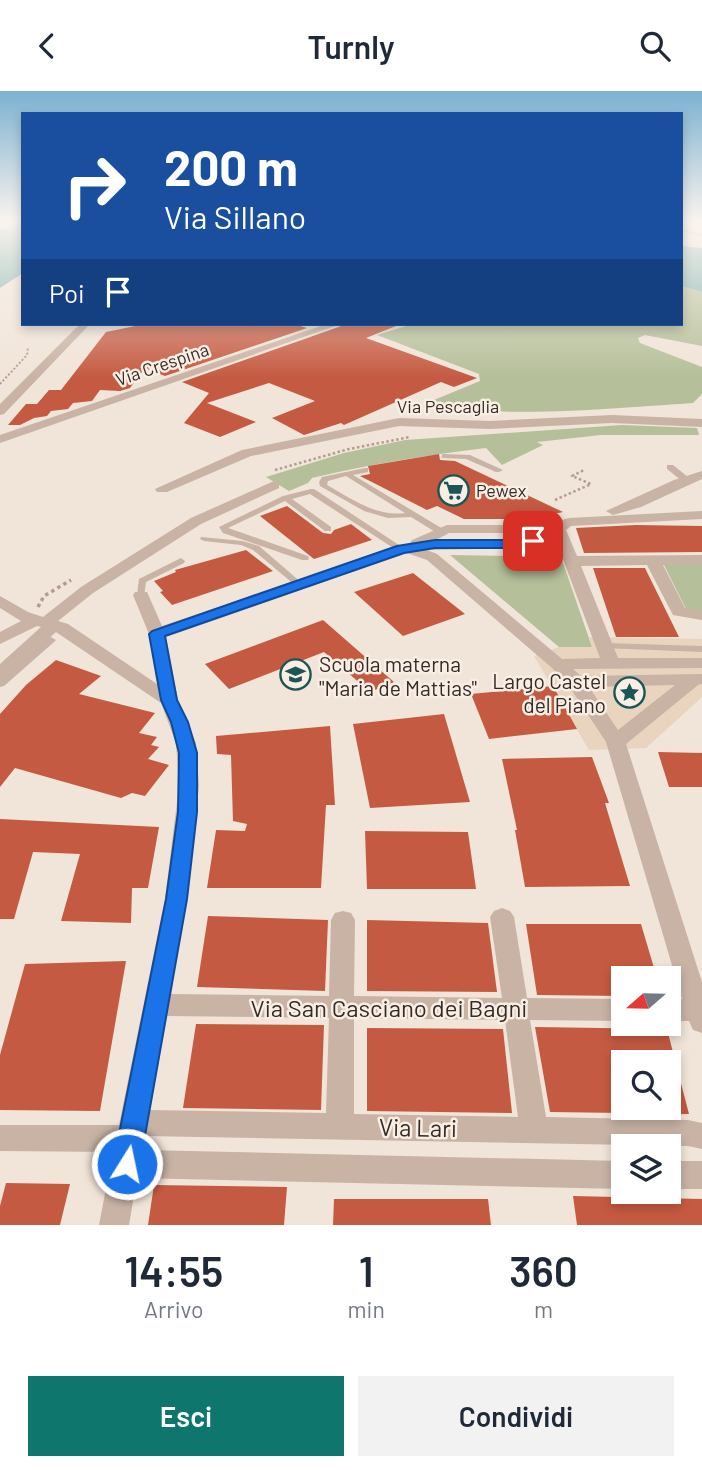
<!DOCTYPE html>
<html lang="it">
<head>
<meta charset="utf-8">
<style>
	:root { --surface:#fff; --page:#f2f2f3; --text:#1f2937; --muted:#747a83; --accent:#0f766e }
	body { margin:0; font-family:Barlow,sans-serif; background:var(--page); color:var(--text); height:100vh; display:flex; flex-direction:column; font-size:26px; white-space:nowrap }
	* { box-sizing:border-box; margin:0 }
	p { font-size:23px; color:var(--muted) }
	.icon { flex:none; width:38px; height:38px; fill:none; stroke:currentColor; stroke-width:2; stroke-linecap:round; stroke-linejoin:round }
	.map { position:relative; height:1134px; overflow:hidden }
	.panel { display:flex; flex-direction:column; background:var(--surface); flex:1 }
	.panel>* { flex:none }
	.hud { position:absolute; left:21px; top:21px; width:662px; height:214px; border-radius:0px; box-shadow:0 4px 10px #0003; background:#1a4fa0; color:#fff; overflow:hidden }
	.needle { width:46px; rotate:250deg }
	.controls { position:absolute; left:611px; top:875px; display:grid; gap:14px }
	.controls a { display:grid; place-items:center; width:70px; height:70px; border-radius:0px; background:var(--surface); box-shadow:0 4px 10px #0003; font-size:35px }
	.pin { position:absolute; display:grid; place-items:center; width:60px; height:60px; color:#fff; margin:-30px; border-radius:14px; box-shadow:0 4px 10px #0006 }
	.me { position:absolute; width:77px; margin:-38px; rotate:10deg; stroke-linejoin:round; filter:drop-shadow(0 0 5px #0008) }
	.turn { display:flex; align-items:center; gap:24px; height:147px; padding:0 28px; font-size:32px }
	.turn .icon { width:91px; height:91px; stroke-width:2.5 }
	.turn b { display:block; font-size:49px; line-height:60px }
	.then { display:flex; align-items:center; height:66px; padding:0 28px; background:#0003; gap:14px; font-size:26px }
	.eta { display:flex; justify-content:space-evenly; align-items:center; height:119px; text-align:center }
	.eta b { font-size:42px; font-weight:600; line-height:49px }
	.button { display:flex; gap:14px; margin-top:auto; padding:14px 28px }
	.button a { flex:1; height:80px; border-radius:0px; background:var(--accent); color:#fff; font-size:28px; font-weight:600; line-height:80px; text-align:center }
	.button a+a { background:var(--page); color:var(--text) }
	header { display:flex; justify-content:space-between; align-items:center; height:91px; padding:0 28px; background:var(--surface); font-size:32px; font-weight:600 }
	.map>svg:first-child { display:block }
</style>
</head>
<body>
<header><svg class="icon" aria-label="back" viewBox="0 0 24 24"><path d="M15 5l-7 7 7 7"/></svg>Turnly<svg class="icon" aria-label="search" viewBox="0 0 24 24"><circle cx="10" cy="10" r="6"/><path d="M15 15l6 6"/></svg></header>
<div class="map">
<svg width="702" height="1134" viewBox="0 0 702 1134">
	<rect width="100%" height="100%" fill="#f1e4d8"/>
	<g fill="#b5bf99">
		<path d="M 681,195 L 702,201 L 702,255 L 645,244 L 638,247 L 640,252 L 702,276 L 702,303 L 693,312 C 642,315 469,332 434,309 L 480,290 L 479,283 L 377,244 L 413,233 L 681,233 Z"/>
		<path d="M 622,334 L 697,337 L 699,344 L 601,344 L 537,351 L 543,354 L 502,374 L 486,357 C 427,364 370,373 312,387 L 308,392 L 289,400 L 266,386 L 344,362 L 405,349 Z"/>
		<polygon points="450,464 561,466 592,556 559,556"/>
		<polygon points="664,474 702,474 702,520 687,520"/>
	</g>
	<polygon fill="#e9d4bf" points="589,546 702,548 702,606 646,657 589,659 534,565 559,556 592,556"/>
	<g fill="#78adac">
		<polygon points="23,131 23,182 0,197 0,139"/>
		<polygon points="681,155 702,157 702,201 681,195"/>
	</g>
	<g fill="#c55a42">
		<polygon points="145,233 294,233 307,237 165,285 145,277 130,297 120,300 100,299 92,310 73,312 68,318 51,320 47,325 34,327 20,334 8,334 26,313 37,313 49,299 61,299 106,241"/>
		<polygon points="347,233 401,233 366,247 477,287 454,296 441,291 344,334 341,332 304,344 272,327 315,310 269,292 207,312 256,331 220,346 184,332 209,302 182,291"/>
		<polygon points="439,363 440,369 455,370 563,421 533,428 464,428 437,415 427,419 360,385 370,383 368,375"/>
		<polygon points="287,415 323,442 331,443 334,439 351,433 372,449 314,468 260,425"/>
		<polygon points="636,434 702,435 702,461 584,462 576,437"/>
		<polygon points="246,459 273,480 172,514 160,501 163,500 154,490 176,481 175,479"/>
		<polygon points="593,477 645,477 679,546 616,546"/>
		<polygon points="413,482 465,523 403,545 354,501"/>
		<polygon points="323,529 394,591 370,601 324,561 229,598 205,573"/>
		<polygon points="56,569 101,585 79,603 155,622 139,642 157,646 151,654 159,656 148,668 169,674 145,705 132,702 121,707 15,677 0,696 0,623 26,594"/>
		<polygon points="553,595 577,638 489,648 471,603"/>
		<polygon points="444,623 470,711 370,717 353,633"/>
		<polygon points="330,635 335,714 326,714 321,797 207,797 216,739 245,740 247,733 233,730 231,664 217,663 216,645"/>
		<polygon points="658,661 702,662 702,696 669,696"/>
		<polygon points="592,666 609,712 605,712 630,795 525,796 515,739 517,739 502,668"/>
		<polygon points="0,728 159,736 148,797 132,797 131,832 61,830 80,763 33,761 14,828 0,828"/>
		<polygon points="365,740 468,741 476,798 367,798"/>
		<polygon points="208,825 328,829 325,900 197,896"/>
		<polygon points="367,829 488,832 497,901 367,900"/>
		<polygon points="526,833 641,833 657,887 623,887 623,905 537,904"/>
		<polygon points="126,870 100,1020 0,1019 0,964 25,873"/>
		<polygon points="196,933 324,934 321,1019 183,1017"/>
		<polygon points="535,936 667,938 689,1023 668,1023 668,971 623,971 623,1022 550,1021"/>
		<polygon points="367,937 503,938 512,1022 367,1020"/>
		<polygon points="6,1092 70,1093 60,1134 0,1134 0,1115"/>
		<polygon points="154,1094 287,1096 284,1134 148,1134"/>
		<polygon points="573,1105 702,1108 702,1134 577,1134"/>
		<polygon points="334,1108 488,1108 491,1134 333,1134"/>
	</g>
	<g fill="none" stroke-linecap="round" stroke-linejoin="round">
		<polyline stroke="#b49d8f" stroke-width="2" stroke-dasharray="2 2" stroke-linecap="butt" points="0,293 27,264 28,256"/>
		<g stroke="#b49d8f" stroke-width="2.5" stroke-dasharray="2.5 2.5" stroke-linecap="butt">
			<polyline points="275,379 349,358 410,346"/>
			<polyline points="555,409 591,393 572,385 584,379"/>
		</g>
		<polyline stroke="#b49d8f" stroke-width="3.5" stroke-dasharray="3.5 3.5" stroke-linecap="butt" points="38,516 44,505 71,489"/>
		<g fill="#c8b3a5" fill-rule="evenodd">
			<polygon points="681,138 702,143 702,145 681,140"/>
			<polygon points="442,363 470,364 503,379 499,381 496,381 466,368 442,367"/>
			<polygon points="667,374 673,374 688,386 688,390 682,390 667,378"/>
			<path d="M 365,377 L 368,377 L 368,381 L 353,384 L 443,438 L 443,442 L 437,442 L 411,426 L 388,427 L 364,420 L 320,395 L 319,391 L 322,386 ZM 346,385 L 405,422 C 376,426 352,408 327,394 L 328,390 Z"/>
			<polygon points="311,398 314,398 405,458 404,460 398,460 310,403 292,408 331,436 331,440 325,440 285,410 228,437 308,465 309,467 308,469 302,469 223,442 219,436 283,405"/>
			<polygon points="201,446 242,450 259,455 303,493 302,495 296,495 253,459 241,454 204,450 200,448"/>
			<polygon points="181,467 185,470 184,472 146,491 144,506 138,506 137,504 139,488"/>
			<polygon points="51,546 56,549 54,551 4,595 0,596 0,588 48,547"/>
			<polygon points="606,552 702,555 702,561 603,557 601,555 603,553"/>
		</g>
		<g fill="#c8b3a5" fill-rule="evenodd">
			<polygon points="80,233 90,233 4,323 0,324 0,313"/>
			<polygon points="327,233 341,233 0,352 0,344"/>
			<polygon points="612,324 702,328 702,336 612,332 490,338 399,335 251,365 167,401 157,401 155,398 242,359 399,327 490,330"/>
			<polygon points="702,380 702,388 641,416 613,424 606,420 674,389"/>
			<path d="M 274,390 L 279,391 L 279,397 L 201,433 L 93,502 L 58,530 L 68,533 L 157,593 L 149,543 L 133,504 L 135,501 L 147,501 L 162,535 L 410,452 L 412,449 L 447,434 L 536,434 L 543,438 L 540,450 L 527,457 L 427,459 L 437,463 L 562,568 L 600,567 L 552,439 L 558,430 L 569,427 L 702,420 L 702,428 L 571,435 L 566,439 L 577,465 L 702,464 L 702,474 L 663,474 L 685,517 L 702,519 L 702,529 L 673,524 L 647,474 L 581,475 L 618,567 L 702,567 L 702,577 L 573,578 L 581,585 L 702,583 L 702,593 L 698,594 L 626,653 L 702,891 L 702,942 L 693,939 L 689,930 L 668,930 L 668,908 L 682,908 L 606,651 L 569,595 L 552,577 L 427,469 L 407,462 L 166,546 L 178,609 L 196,652 L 199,695 L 187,808 L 170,903 L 329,905 L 331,829 L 335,822 L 343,820 L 351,822 L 355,829 L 354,905 L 502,907 L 490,826 L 494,820 L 502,817 L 510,820 L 514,826 L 527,907 L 623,908 L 623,930 L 530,929 L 546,1026 L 688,1029 L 702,1032 L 702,1058 L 688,1055 L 145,1045 L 143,1059 L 623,1070 L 623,1098 L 137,1087 L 129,1134 L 99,1134 L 113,1061 L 0,1060 L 0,1034 L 119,1034 L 165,808 L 179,695 L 176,652 L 161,612 L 56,541 L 6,587 L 0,588 L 0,573 L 41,536 L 37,535 L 0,553 L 0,541 L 21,530 L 0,517 L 0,505 L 28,521 L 43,526 L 81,496 L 191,427 ZM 449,442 L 528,442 L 524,449 L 436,449 ZM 675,594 L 618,639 L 589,596 ZM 167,925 L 329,927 L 326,1022 L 150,1019 ZM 354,927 L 505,929 L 518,1026 L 354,1023 Z"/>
			<rect x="668" y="1070" width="34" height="28"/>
		</g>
	</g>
	<linearGradient id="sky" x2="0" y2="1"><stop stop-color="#7bb1d0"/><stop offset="0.45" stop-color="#f9f3ed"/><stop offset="1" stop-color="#f9f3ed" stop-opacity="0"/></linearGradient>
	<rect width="702" height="287" fill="url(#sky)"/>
	<polygon fill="#1a73e8" stroke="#114b97" stroke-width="2" points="533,446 540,450 527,457 435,457 404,462 165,545 177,609 188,631 197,662 197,721 187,808 140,1073 136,1082 127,1086 117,1082 113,1073 166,808 178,721 179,662 171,631 161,609 149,543 152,540 397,455 435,449 525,449"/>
	<defs>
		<symbol id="supermarket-ring" viewBox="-11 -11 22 22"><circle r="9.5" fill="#f9eee4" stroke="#1c5555" stroke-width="1.5"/><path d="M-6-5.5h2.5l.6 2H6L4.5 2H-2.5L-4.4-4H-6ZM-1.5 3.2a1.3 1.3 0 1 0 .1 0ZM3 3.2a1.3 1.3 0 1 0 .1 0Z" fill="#1c5555"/></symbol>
		<symbol id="school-ring" viewBox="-11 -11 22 22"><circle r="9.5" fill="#f9eee4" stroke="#1c5555" stroke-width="1.5"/><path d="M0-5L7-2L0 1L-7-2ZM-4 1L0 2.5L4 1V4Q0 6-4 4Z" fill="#1c5555"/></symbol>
		<symbol id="sight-ring" viewBox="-11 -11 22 22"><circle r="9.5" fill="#f9eee4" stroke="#1c5555" stroke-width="1.5"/><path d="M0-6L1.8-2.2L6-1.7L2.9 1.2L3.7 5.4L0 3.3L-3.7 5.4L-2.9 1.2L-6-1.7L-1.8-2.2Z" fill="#1c5555"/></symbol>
	</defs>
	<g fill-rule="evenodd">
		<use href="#supermarket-ring" x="436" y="382" width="35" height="35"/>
		<use href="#school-ring" x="278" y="566" width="35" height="35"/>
		<use href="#sight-ring" x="612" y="584" width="35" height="35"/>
	</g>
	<g text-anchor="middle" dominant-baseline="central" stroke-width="5" stroke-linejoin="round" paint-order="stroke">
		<g font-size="18" fill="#342a26" stroke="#f9eee4">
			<text transform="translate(162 273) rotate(-19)">Via Crespina</text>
			<text x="448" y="315">Via Pescaglia</text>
		</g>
		<g font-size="18" fill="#342a26" stroke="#f9eee4" text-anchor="start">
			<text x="476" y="399">Pewex</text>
		</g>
		<g font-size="21" fill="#342a26" stroke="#f9eee4" text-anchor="start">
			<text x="319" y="572">Scuola materna<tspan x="319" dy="24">"Maria de Mattias"</tspan></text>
			<text x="606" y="589" text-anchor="end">Largo Castel<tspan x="606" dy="24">del Piano</tspan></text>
		</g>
		<g font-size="24" fill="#342a26" stroke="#f9eee4">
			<text x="389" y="916">Via San Casciano dei Bagni</text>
			<text transform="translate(418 1036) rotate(1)">Via Lari</text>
		</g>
	</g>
</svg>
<div class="controls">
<a><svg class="needle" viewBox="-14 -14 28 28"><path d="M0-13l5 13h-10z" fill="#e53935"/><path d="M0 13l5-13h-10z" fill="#747a83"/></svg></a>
<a><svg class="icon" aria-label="search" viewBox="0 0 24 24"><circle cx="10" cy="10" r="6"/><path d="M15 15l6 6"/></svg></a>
<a><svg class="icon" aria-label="layers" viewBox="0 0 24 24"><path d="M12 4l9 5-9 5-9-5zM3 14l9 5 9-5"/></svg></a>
</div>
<div class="pin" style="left:533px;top:450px;background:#d93025"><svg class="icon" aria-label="arrive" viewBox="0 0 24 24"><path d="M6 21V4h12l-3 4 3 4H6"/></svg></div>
<svg class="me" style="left:127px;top:1073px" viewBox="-20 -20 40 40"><circle r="17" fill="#1a73e8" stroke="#fff" stroke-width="3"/><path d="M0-11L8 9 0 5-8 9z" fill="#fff"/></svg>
<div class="hud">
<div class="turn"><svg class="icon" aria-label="right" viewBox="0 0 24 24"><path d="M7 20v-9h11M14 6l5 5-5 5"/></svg><div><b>200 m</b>Via Sillano</div></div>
<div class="then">Poi<svg class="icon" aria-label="arrive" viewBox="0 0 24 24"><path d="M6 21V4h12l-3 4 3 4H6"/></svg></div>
</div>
</div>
<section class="panel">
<div class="eta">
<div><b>14:55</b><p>Arrivo</p></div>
<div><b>1</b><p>min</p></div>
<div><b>360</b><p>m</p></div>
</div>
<div class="button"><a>Esci</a><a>Condividi</a></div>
</section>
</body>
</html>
